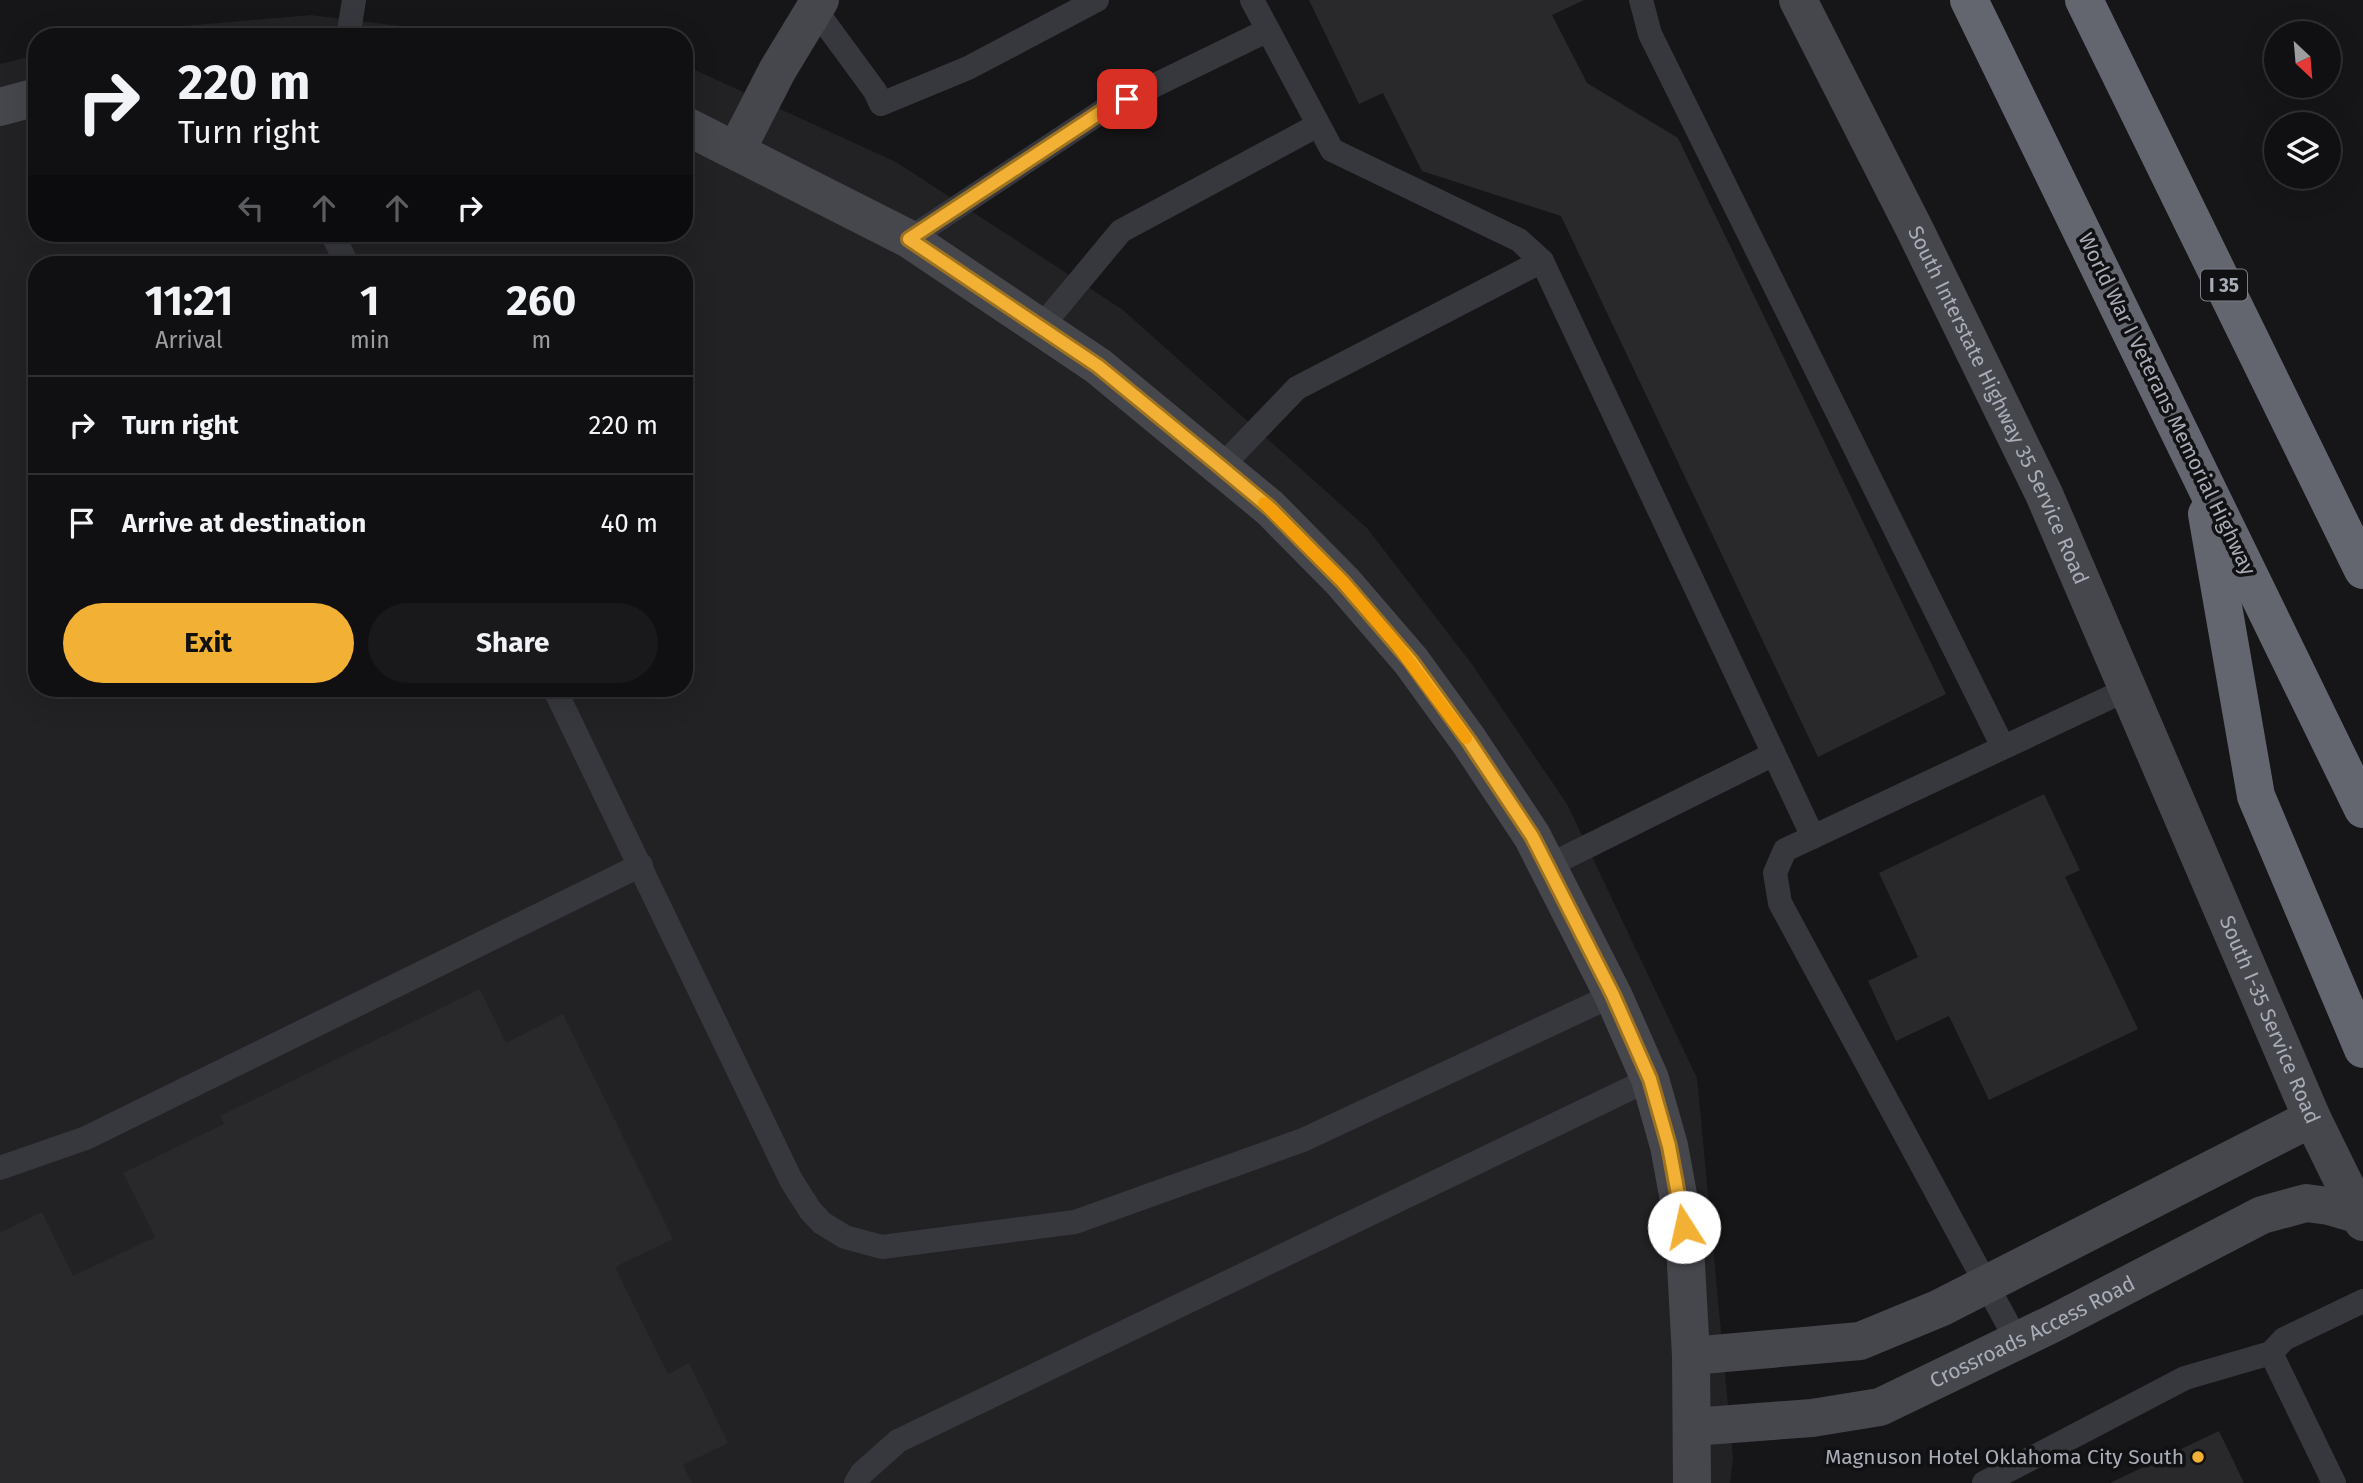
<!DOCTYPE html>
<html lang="en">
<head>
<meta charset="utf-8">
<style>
	:root { --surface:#101012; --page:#19191b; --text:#f1f3f6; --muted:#9c9d9f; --line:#303032; --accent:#f2b134 }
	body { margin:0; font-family:"Fira Sans",sans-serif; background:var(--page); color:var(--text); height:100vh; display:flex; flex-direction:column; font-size:26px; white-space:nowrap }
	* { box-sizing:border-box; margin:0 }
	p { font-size:23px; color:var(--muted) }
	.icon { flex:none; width:38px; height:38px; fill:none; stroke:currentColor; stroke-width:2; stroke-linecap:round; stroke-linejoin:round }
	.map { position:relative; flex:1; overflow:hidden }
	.sheet { position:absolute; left:28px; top:256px; width:665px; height:441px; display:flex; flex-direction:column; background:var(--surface); border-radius:28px; box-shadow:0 7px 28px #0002,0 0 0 2px var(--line) }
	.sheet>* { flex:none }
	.hud { position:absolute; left:28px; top:28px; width:665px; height:214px; border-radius:28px; box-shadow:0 7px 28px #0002,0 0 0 2px var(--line); background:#101012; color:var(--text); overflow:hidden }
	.needle { width:46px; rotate:154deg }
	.buttons { position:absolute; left:2264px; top:21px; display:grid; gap:14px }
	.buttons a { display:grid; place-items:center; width:77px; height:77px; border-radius:50%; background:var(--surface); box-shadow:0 7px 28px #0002,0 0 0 2px var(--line); font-size:35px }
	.pin { position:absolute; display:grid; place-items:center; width:60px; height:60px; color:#fff; margin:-30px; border-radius:14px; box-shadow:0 4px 10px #0006 }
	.me { position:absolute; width:77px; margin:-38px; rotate:350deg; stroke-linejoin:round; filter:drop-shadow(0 0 5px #0008) }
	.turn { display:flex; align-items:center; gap:24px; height:147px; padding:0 35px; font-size:32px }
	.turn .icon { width:91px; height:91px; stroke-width:2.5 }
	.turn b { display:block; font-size:49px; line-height:60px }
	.lanes { display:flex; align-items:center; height:66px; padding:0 35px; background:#0003; justify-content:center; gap:35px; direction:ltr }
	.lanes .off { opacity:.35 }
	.eta { display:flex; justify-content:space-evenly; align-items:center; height:119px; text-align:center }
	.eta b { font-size:42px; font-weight:700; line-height:49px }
	.button { display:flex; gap:14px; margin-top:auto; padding:14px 35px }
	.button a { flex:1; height:80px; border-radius:42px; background:var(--accent); color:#111; font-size:28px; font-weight:700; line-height:80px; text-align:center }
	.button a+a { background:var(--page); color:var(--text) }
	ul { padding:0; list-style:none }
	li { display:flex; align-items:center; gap:21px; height:98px; padding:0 35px; border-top:2px solid var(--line) }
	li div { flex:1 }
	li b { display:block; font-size:26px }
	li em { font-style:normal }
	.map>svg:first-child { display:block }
</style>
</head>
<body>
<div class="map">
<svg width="2363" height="1483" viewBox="0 0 2363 1483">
	<rect width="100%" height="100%" fill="#161618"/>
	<g fill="#222225" fill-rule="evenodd">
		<polygon points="311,15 490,37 112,37 139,30"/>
		<path d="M 37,55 L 37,233 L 684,233 L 684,65 L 896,162 L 1123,310 L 1367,528 L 1471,663 L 1567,804 L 1697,1078 L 1733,1458 L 1730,1483 L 0,1483 L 0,64 ZM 37,264 L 684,264 L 684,688 L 37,688 Z"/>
	</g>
	<g fill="#29292c">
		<polygon points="1309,0 1584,0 1552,15 1587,83 1678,138 1946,694 1818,757 1561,216 1422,171 1383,93 1359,104"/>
		<polygon points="2044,794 2080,870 2065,877 2138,1029 1989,1100 1949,1016 1896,1041 1868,981 1918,957 1879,873"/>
		<polygon points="480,989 506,1043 563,1014 673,1239 615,1267 668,1374 689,1363 728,1443 683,1465 692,1483 0,1483 0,1233 42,1212 73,1276 155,1237 123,1173 224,1124 220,1116"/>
		<polygon points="2219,1431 2244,1483 2110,1483"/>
	</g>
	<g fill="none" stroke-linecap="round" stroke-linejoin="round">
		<g stroke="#37383d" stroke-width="24">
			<polyline points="1252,0 1332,150 1519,240 1542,261 1813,837"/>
			<polyline points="1641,0 1650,34 2003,747"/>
			<polyline points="814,8 875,91 881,104 968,68 1097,0"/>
			<polyline points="348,37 354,0"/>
			<polyline points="332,233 347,264"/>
			<polyline points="909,239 1104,110 1268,30"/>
			<polyline points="1041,327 1121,231 1318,125"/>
			<polyline points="1221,467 1297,388 1542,261"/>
			<polyline points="554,688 791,1180 810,1210 822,1223 845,1237 882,1247 1075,1222 1303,1140 1613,995"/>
			<polyline points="1548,866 1774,754"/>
			<polyline points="0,1168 86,1138 641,865"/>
			<polyline points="2017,1341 1780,903 1775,873 1785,850 2128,689"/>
			<polyline points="856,1483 862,1473 898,1441 1650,1079"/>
			<polyline points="1984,1483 2185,1378 2271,1353"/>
			<polyline points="2334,1483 2271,1353 2284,1339 2363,1301"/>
		</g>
		<g stroke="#45474d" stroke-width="38">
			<path id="s1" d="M 1798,0 L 1915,230 L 2044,494 L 2312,1118 L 2363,1222"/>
			<polyline points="0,107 37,97"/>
			<polyline points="684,125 909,239 1098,366 1270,508 1343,582 1411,661 1469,741 1532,836 1613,995 1650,1079 1669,1146 1684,1227 1691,1356 1692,1483"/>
			<polyline points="736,151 777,71 820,0"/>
			<polyline points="1691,1356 1860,1341 1940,1308 2312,1118"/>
			<path id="s2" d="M 1692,1427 L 1812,1418 L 1880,1407 L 2052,1324 L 2262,1215 L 2306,1203 L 2329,1206 L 2360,1215"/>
		</g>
		<g stroke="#63666e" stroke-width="38">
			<polyline points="1969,0 2363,809"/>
			<polyline points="2084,0 2363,570"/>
			<polyline points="2207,514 2256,796 2363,1049"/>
		</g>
	</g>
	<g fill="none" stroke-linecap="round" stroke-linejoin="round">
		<defs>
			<polyline id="route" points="1127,99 1104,110 909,239 1098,366 1221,467 1270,508 1343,582 1411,661 1469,741 1532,836 1613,995 1650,1079 1669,1146 1684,1227"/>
		</defs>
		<use href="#route" stroke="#9d7322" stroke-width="18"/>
		<use href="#route" stroke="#f2b134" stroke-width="12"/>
		<polyline stroke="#f59e0b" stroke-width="12" points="1264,503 1343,582 1394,641 1466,738"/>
	</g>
	<circle fill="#f2b134" stroke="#111113" stroke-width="2.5" cx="2198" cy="1457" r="7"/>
	<g text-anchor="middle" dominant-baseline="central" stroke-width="7" stroke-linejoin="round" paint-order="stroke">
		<rect fill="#111113" stroke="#7b7e86" stroke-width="2" x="2201" y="269.5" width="46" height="31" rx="5"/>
		<g font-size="19" font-weight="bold" fill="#a8adb8">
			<text x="2224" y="285">I 35</text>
		</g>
		<g font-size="21" fill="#a8adb8" stroke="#111113">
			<text transform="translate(2167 404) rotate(64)">World War I Veterans Memorial Highway</text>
			<text stroke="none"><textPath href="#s1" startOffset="452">South Interstate Highway 35 Service Road</textPath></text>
			<text stroke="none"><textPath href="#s1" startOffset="1124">South I-35 Service Road</textPath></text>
			<text stroke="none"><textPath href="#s2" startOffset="359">Crossroads Access Road</textPath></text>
		</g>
		<g font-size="21" fill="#a8adb8" stroke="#111113" text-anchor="end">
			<text x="2184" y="1457">Magnuson Hotel Oklahoma City South</text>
		</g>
	</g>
</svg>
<div class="buttons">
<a><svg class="needle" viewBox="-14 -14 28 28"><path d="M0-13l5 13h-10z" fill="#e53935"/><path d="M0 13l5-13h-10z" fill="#9c9d9f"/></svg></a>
<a><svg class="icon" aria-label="layers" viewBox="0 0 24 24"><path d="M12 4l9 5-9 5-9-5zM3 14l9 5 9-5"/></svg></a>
</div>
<div class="pin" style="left:1127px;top:99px;background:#d93025"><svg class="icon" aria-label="arrive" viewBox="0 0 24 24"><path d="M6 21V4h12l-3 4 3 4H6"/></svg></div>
<svg class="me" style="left:1684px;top:1227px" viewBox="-20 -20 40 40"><circle r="19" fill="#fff"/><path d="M0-13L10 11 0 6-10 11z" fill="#f2b134"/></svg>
<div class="hud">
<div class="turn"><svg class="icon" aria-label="right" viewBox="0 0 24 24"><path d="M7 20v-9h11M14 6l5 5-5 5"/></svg><div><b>220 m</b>Turn right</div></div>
<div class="lanes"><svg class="icon off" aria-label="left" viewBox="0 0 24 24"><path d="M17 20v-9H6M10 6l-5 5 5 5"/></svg><svg class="icon off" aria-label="ahead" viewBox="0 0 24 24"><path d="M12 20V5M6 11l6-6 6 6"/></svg><svg class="icon off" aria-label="ahead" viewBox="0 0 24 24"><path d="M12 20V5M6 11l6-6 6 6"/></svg><svg class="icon" aria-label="right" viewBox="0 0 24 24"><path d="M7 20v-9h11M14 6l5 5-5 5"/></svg></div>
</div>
<section class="sheet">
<div class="eta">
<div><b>11:21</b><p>Arrival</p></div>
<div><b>1</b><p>min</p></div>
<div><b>260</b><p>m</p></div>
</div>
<ul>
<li><svg class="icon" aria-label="right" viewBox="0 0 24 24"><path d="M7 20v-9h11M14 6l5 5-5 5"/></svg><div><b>Turn right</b></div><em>220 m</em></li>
<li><svg class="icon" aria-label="arrive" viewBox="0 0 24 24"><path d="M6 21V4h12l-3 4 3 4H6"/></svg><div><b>Arrive at destination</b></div><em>40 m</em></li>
</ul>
<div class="button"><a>Exit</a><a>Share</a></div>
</section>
</div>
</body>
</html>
